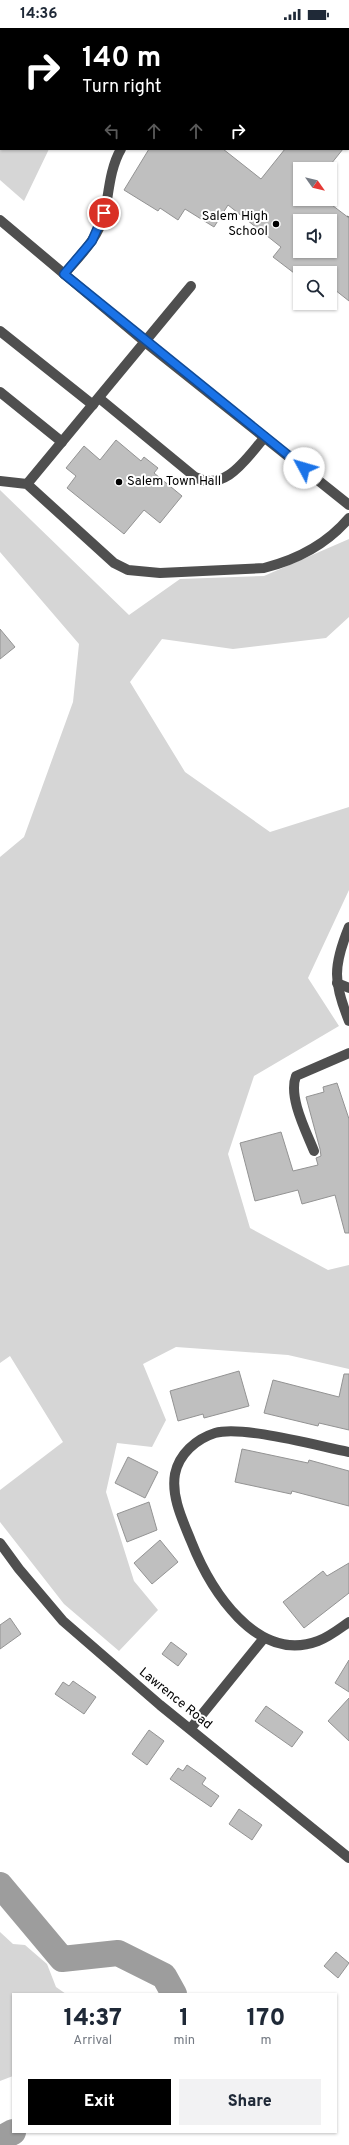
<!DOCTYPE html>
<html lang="en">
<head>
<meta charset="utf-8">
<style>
	:root { --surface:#fff; --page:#f2f2f3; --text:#1f2937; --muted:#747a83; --accent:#000 }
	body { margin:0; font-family:Overpass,sans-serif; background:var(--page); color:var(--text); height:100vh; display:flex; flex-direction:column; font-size:15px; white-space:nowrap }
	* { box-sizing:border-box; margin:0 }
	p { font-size:13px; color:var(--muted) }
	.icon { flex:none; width:22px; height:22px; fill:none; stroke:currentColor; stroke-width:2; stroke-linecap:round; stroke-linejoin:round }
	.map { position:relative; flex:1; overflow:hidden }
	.drawer { position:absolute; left:12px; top:1965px; width:325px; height:140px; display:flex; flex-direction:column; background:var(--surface); border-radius:0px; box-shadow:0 1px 3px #0004 }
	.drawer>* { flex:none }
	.banner { position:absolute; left:0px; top:0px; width:349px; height:122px; box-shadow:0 1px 3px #0004; background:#000; color:#fff; overflow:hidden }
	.needle { width:26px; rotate:124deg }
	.fabs { position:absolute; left:293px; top:134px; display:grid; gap:8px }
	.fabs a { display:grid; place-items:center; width:44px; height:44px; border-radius:0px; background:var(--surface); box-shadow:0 1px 3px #0004; font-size:20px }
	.pin { position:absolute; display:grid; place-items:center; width:34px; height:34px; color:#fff; margin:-17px; border:2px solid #fff; border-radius:50%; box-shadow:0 1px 4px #0007 }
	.me { position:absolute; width:44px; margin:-22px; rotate:309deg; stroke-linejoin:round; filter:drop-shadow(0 0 3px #0008) }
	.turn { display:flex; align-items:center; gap:14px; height:84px; padding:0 16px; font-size:18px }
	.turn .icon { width:52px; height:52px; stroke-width:2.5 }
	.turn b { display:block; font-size:28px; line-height:34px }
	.lanes { display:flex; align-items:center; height:38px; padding:0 16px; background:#0003; justify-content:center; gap:20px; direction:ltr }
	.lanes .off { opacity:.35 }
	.eta { display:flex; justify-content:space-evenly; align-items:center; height:68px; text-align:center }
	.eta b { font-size:24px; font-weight:800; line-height:28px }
	.primary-button { display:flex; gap:8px; margin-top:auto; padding:8px 16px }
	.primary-button a { flex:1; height:46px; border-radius:0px; background:var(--accent); color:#fff; font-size:16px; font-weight:800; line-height:46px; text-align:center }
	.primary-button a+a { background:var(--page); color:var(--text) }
	.status { display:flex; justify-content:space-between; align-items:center; height:28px; padding:0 20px; background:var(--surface); direction:ltr }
	.status svg { height:11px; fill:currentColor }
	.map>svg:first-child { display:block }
</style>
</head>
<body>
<div class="status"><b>14:36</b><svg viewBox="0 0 49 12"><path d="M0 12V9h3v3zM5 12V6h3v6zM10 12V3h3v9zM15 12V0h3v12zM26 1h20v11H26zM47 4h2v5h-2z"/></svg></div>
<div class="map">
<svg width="349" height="2117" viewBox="0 0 349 2117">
	<rect width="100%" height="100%" fill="#fff"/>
	<g fill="#d6d6d6">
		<polygon points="0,0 108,0 1,1 1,121 49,121 24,173 0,152"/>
		<polygon points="0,462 129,587 180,551 264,548 349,511 349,589 326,610 233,621 162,611 130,654 185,744 270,804 349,779 349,862 308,950 339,998 254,1048 228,1126 250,1200 328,1242 349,1237 349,1341 288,1327 176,1319 143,1336 166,1392 152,1419 117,1415 106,1464 134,1553 158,1582 119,1623 64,1576 0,1494 0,1462 63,1414 10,1328 0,1335 0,829 24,809 73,674 79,616 0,524"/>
		<polygon points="0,1904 13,1916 25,1917 47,1936 56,1959 66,1966 13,1966 13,2048 0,2053"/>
	</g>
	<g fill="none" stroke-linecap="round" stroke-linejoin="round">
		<g stroke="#9d9d9d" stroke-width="26">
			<polyline points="0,1857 62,1931 118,1925 164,1948 174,1966"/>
			<polyline points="0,2111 13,2104"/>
		</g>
	</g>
	<g fill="#bfbfbf" stroke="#939393" fill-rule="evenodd">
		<path d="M 149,121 L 223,121 L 261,151 L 285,121 L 343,121 L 327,141 L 300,141 L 300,171 L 324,171 L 349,190 L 349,273 L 330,258 L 330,245 L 294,245 L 273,229 L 281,219 L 228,177 L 214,199 L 185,181 L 178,192 L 160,180 L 158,183 L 124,162 ZM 300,193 L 330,193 L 330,223 L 300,223 Z"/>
		<polygon points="116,412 141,433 144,429 158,440 154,445 182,468 160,495 144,482 124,506 67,460 76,448 66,440 84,418 100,432"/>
		<polygon points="0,601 15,619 0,631"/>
		<polygon points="337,1055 349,1091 349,1205 345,1205 335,1167 302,1176 298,1162 255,1173 240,1115 281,1104 293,1143 318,1137 316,1130 321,1128 320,1121 306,1069 324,1064 323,1059"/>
		<polygon points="239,1343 249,1378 204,1390 203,1386 178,1393 170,1363"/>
		<polygon points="344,1346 349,1346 349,1402 319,1395 318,1398 264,1385 273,1352 339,1369"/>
		<polygon points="242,1421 308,1435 309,1432 349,1443 349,1478 292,1463 291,1466 235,1454"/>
		<polygon points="128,1429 158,1444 145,1470 115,1455"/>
		<polygon points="149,1474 157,1502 127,1514 117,1486"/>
		<polygon points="160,1512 178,1534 152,1556 134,1535"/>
		<polygon points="349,1535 349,1565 304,1600 283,1574 323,1543 327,1548"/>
		<polygon points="10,1590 21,1606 0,1621 0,1597"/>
		<polygon points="171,1614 187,1626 178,1638 162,1626"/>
		<polygon points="349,1632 349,1664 335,1655"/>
		<polygon points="73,1653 96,1669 84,1686 55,1666 63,1654 69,1658"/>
		<polygon points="349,1670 349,1713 328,1693"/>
		<polygon points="266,1678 303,1704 292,1719 255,1693"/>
		<polygon points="149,1702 164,1713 147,1737 132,1726"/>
		<polygon points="187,1737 206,1750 202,1756 219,1768 211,1779 170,1751 178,1740 183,1743"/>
		<polygon points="239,1781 262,1797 252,1812 229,1796"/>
		<polygon points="336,1924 349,1935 338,1950 324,1938"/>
	</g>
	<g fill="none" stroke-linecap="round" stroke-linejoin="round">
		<g stroke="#717171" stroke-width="2.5" stroke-dasharray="1 2" stroke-linecap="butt">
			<polyline points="3,0 4,1"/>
			<polyline points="348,189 349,187"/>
		</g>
		<g stroke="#4f4f4f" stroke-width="10">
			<polyline points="205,1 206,0"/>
			<polyline points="0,192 145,314 349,477"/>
			<path d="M 64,246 C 81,227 99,209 105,184 C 109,163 110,140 121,121"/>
			<polyline points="0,303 93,377"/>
			<polyline points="0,364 62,414"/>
			<path d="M 99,370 L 195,449 C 226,465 247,429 265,409"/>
			<path d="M 0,453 L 27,456 L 114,535 L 128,542 L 160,545 L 264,540 C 296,532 327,516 349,490"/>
			<polyline points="27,456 191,258"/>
			<path d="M 349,899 C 333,938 333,954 349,993"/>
			<polyline points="337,955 349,960"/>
			<path d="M 314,1123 C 306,1103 288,1069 296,1048 L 349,1025"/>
			<path d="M 349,1424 C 318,1418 242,1397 215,1405 C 196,1411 179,1426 175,1446 C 171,1469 183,1493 191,1513 C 210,1561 256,1636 318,1613 C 329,1609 339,1601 349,1594"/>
			<polyline points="0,1515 19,1541 63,1593 160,1677 349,1830"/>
			<polyline points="191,1700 264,1610"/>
		</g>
	</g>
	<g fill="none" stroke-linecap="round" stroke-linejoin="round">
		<defs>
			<polyline id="route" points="104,185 92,213 64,246 304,440"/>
		</defs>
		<use href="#route" stroke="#114b97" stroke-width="10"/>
		<use href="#route" stroke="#1a73e8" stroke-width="7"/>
	</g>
	<g fill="#000" stroke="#fff" stroke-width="1.5">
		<circle cx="276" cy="196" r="4"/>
		<circle cx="119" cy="454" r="4"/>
	</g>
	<g text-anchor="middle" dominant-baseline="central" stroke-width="4" stroke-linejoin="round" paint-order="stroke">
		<g font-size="13" fill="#000" stroke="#fff" text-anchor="end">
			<text x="268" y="189">Salem High<tspan x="268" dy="15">School</tspan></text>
			<text x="127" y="454" text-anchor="start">Salem Town Hall</text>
		</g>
		<g font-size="13" fill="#000" stroke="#fff">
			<text transform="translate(175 1671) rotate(39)">Lawrence Road</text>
		</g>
	</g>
</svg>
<div class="fabs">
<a><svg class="needle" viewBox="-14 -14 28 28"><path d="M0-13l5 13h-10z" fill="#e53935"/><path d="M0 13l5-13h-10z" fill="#747a83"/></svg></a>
<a><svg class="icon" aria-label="sound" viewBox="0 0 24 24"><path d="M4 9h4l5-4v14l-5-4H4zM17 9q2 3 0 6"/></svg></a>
<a><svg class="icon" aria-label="search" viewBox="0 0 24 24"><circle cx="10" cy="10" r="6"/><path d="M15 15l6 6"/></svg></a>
</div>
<div class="pin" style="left:104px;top:185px;background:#d93025"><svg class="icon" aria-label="arrive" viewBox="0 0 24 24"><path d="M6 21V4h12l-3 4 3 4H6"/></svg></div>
<svg class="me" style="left:304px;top:440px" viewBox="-20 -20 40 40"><circle r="19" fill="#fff"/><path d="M0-13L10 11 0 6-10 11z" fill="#1a73e8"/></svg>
<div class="banner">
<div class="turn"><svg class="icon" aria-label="right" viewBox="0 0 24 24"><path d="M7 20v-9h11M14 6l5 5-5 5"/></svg><div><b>140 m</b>Turn right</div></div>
<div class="lanes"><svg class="icon off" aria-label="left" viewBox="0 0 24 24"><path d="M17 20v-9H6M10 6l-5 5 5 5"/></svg><svg class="icon off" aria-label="ahead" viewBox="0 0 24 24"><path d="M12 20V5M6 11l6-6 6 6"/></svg><svg class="icon off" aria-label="ahead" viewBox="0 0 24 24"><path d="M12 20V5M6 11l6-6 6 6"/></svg><svg class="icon" aria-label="right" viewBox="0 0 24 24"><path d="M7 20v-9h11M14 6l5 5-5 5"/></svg></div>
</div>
<section class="drawer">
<div class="eta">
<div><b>14:37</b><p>Arrival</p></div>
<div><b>1</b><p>min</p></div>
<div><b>170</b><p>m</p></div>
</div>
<div class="primary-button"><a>Exit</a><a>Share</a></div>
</section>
</div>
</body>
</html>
